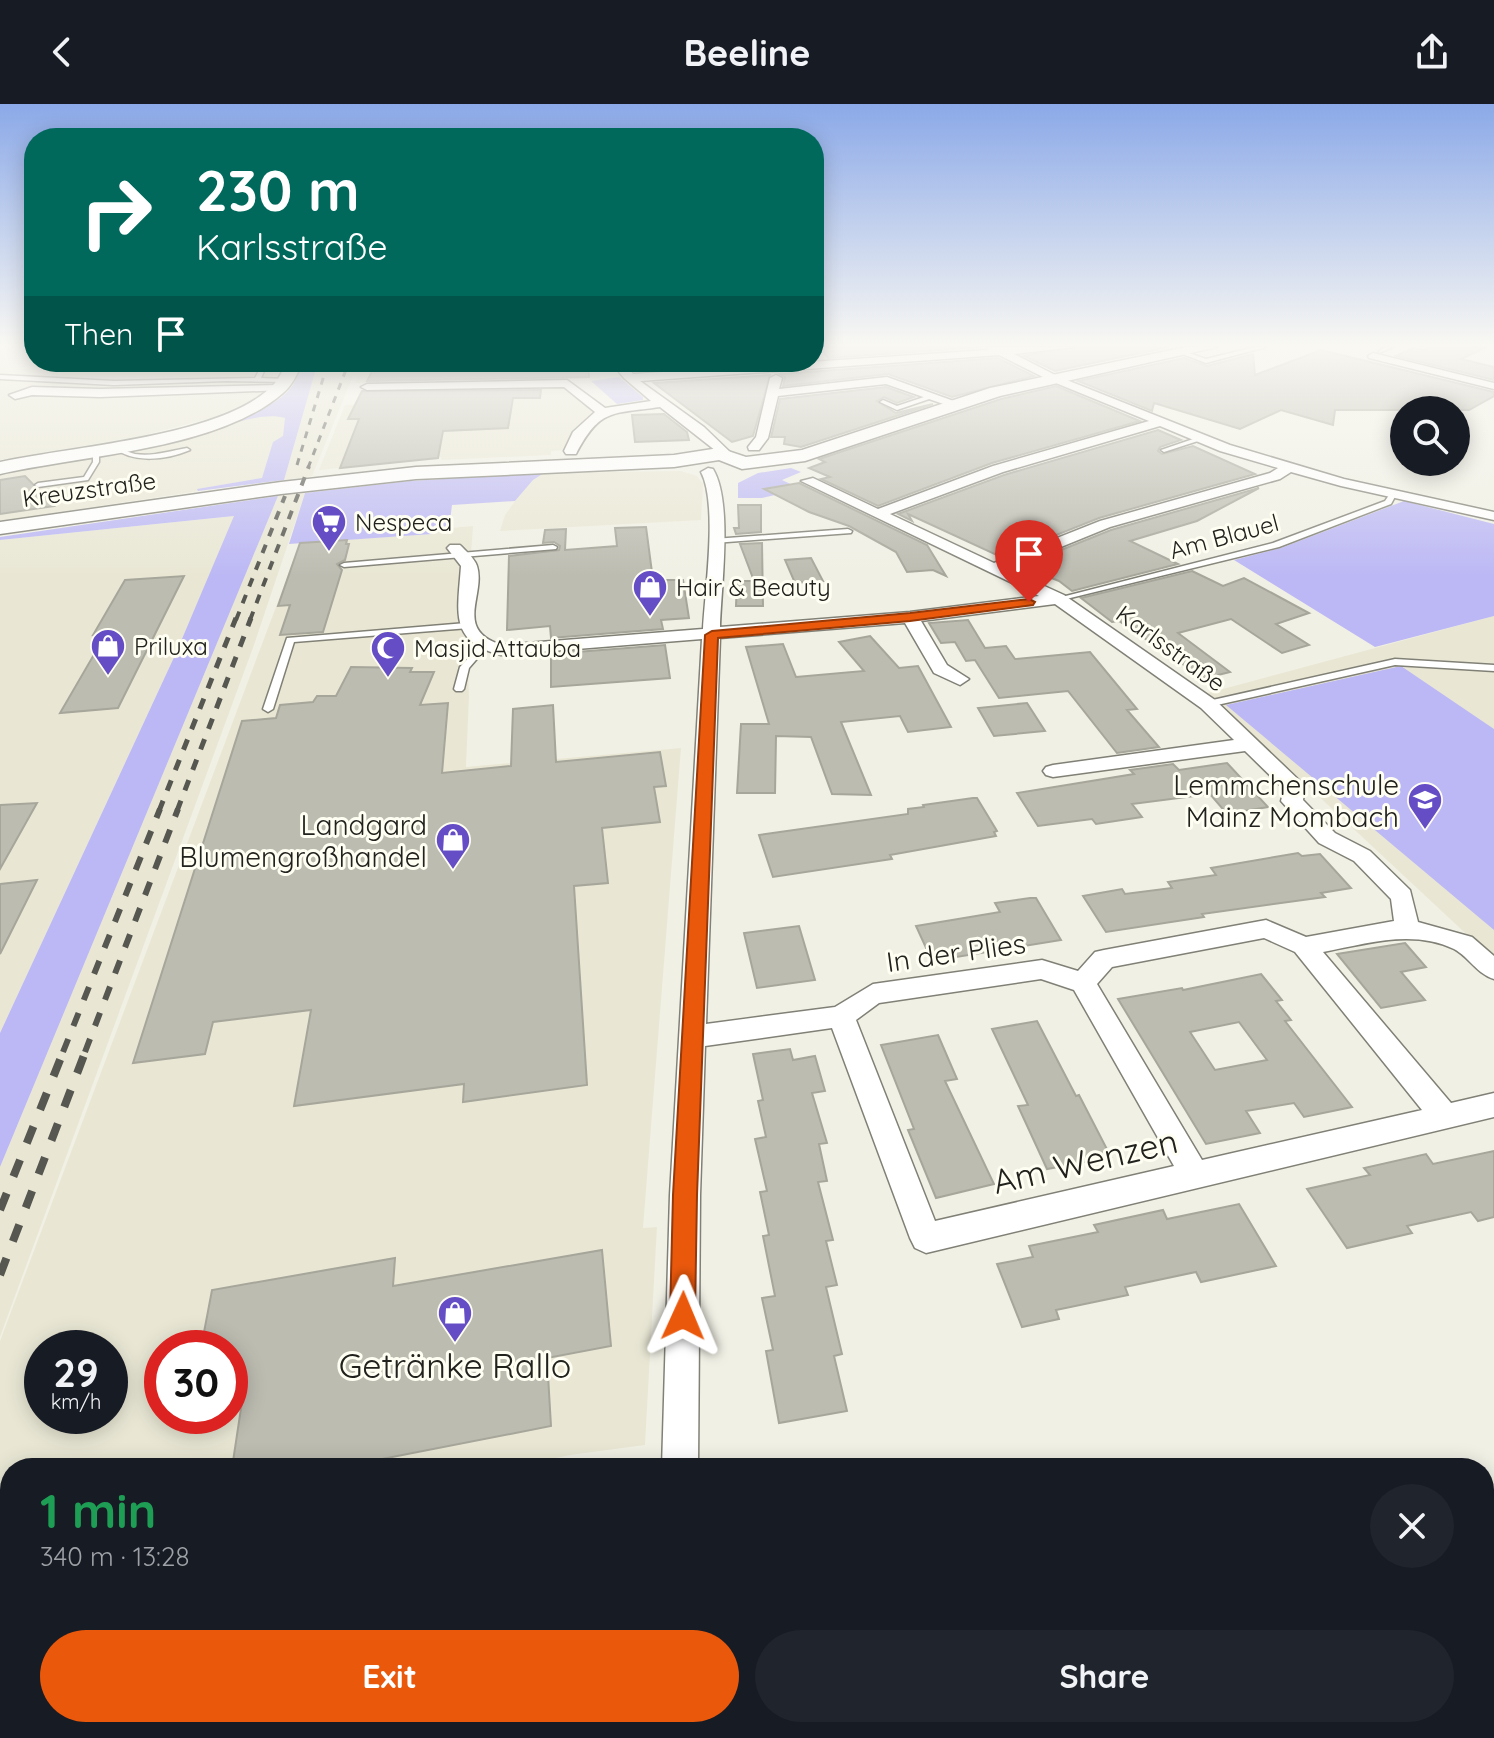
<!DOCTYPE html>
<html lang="en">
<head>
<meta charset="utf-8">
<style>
	:root { --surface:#171b24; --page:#20242c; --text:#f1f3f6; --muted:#9ea1a6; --accent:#ea580c }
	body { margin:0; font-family:Quicksand,sans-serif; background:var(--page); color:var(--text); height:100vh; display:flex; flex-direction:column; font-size:30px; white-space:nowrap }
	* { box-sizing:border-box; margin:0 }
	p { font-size:26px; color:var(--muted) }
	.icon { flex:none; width:44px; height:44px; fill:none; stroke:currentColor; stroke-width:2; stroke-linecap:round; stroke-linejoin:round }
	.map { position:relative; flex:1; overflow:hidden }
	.drawer { position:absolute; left:0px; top:1354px; width:1494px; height:280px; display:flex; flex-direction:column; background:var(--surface); border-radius:32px 32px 0 0; box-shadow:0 4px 20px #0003 }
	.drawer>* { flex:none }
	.banner { position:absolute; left:24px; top:24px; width:800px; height:244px; border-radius:32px; box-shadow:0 4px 20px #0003; background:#00695c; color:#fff; overflow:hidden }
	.buttons { position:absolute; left:1390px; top:292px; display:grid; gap:16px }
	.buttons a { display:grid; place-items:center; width:80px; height:80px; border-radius:50%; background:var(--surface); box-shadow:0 4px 20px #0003; font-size:40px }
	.speed { position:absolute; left:24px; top:1226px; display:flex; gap:16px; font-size:40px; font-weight:700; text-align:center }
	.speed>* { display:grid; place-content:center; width:104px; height:104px; border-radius:50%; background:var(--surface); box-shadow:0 4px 20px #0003; line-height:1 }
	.speed small { font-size:20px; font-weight:400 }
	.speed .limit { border:12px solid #d22; background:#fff; color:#111 }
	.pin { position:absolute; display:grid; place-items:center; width:68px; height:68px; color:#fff; margin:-82px -34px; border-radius:50% 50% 50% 0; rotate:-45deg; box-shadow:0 0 8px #0007 }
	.pin .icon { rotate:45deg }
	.me { position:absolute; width:88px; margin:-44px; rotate:1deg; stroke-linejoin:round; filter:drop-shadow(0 0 6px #0008) }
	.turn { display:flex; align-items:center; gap:28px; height:168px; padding:0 40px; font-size:36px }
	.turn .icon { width:104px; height:104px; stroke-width:2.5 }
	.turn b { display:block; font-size:56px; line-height:68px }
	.then { display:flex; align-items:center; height:76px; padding:0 40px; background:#0003; gap:16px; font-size:30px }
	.round { display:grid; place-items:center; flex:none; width:84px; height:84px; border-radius:42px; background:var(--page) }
	.summary { display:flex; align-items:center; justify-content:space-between; height:136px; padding:0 40px }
	h1 { font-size:48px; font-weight:700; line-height:60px; color:#1e9e55 }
	.cta { display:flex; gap:16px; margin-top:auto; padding:16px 40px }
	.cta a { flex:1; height:92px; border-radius:48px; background:var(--accent); color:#fff; font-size:32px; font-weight:700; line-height:92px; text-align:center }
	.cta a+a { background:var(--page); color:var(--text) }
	header { display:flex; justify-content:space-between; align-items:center; height:104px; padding:0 40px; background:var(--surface); font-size:36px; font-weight:700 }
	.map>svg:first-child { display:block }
</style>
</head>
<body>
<header><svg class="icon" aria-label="back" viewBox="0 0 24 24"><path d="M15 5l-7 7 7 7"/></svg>Beeline<svg class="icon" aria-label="share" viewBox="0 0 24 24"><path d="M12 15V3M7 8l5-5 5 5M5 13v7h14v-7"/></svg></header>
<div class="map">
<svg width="1494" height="1634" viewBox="0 0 1494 1634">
	<rect width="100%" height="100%" fill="#f1f0e5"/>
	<g fill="#e9e7d4" fill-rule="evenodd">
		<polygon points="0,243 34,243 34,258 281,258 264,287 254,295 215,313 141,332 0,356"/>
		<polygon points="318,258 492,258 438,260 430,278 355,279 357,273 353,272 312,372 284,376"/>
		<polygon points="542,282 567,284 593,309 577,325 566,340 566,346 551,347 551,351 441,356 441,353 319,366 345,301 539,294"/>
		<polygon points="271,310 285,313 283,332 273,347 262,374 198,385 198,387 0,417 0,369 213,327 250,313"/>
		<polygon points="681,367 697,372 703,380 701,416 500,427 505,411 515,397 533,376 544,369"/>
		<polygon points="305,389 254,541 0,1233 0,1063 278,392"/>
		<polygon points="235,412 176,549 0,929 0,436"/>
		<path d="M 473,422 L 466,522 L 469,592 L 466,663 L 681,644 L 643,1124 L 657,1123 L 645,1341 L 570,1351 L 508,1364 L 10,1364 L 10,1468 L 0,1470 L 0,1237 L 300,439 L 432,430 L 451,424 ZM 42,1244 L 110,1244 L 110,1312 L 42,1312 ZM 162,1244 L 230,1244 L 230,1312 L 162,1312 Z"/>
		<polygon points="1494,512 1494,856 1208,589"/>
	</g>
	<g fill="#bcb8f5">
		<path d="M 303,258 L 318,258 L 284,376 L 198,387 L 197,385 L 262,374 L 273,338 L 283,332 L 285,314 C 258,306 212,328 182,335 C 214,323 274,309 293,281 C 298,274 299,266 303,258 Z"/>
		<polygon points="619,273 643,293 643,296 617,300 591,277"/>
		<polygon points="791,364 801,368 782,376 801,385 762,394 738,394 738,379 758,369"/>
		<polygon points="544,369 533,376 515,397 452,401 449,425 432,430 289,440 305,389 410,377"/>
		<polygon points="278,392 0,1063 0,929 176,549 234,412 0,436 0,433"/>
		<polygon points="1404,397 1494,420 1494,512 1375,543 1234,456 1281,444"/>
		<polygon points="1401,562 1494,625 1494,826 1226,601"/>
		<polygon points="10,1468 10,1624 607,1624 607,1634 0,1634 0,1470"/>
	</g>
	<g fill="#bdbcb1" stroke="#a7a69b" stroke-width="2" fill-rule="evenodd">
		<polygon points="820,243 981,243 828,254"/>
		<polygon points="1077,243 1169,243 1055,267 1024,252"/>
		<polygon points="1431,243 1486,243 1461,255 1494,263 1494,276 1396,252 1413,244 1425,246"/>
		<polygon points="1321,246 1494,288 1494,292 1469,306 1335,306 1333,321 1281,306 1240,325 1154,299 1152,307 1078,277 1184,254 1207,262 1253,250 1255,271"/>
		<polygon points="998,254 1034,272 952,293 888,270 783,282 785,273 780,270"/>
		<polygon points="377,258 588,258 589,273 367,277"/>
		<polygon points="627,258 766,258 638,267"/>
		<polygon points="770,271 753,332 732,338 654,279"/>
		<polygon points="1056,282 1140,317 992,359 878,402 821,375 830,373 809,364 825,358 819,355 1001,295"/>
		<polygon points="886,283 914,293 897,299 884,293 877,297 896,309 933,300 801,343 784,340 785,333 771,333 780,295"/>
		<polygon points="541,286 540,294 513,294 508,324 443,327 438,354 340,364 359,315 348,315 362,287"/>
		<polygon points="664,310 687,328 689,336 635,338 632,311"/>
		<polygon points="1158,326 1181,336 1160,343 1158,347 1162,350 1193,342 1255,370 1099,414 1001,453 908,410 912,417 898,410 1004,371"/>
		<polygon points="25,372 54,402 0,410 0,376"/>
		<polygon points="799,379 927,441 946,472 933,466 907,468 896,448 849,422 809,408 764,385"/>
		<polygon points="1259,384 1197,417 1130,437 1178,460 1072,487 1059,477 1021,462 1111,426"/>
		<polygon points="738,401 761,401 761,428 736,430 734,424 739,424"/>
		<polygon points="646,423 653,476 683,476 689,514 661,516 663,525 551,534 550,522 507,526 509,452 559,446 560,442 554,438 543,439 545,426 566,425 565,446 617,442 615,424"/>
		<polygon points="347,436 346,440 349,440 345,456 337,460 342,466 323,528 280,531 290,501 278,502 300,439"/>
		<polygon points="762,439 763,502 736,502 737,477 754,477 740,440"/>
		<polygon points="811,454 823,477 795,479 785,456"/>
		<polygon points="1192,467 1223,482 1244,474 1309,509 1276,520 1309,541 1282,549 1231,515 1178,529 1230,568 1202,575 1159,542 1156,542 1119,517 1112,518 1081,494"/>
		<polygon points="184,472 118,604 60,609 106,530 93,531 125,476"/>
		<polygon points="968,516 985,544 1006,542 1015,555 1090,548 1137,605 1127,606 1159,643 1117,649 1068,587 999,594 975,556 966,557 955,538 941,539 929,519"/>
		<polygon points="870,532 899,564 918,562 951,623 908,628 900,612 841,618 871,691 832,690 811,633 776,632 775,689 737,689 741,620 769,620 746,543 783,540 796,573 864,567 839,538"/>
		<polygon points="665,541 670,574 551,583 551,550"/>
		<polygon points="351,563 412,564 410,568 434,568 420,601 448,599 442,669 511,662 513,605 553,601 556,658 660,648 666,682 654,683 660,718 602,724 608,779 574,782 587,981 463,998 464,980 294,1002 311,906 213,918 205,950 133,959 242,617 276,614 280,601 313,598 317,592 336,592"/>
		<polygon points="1027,599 1045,627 994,632 978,604"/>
		<polygon points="1227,659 1268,703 1227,710 1210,690 1132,700 1142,713 1096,720 1092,715 1038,722 1017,689 1134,670 1130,666 1173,660 1179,666"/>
		<polygon points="973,694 977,694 997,727 994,728 996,732 890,751 892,755 773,773 759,731 908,710 908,705 924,703 923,701"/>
		<polygon points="37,699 0,765 0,701"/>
		<polygon points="1298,749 1302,752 1320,750 1351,784 1321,789 1325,793 1202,810 1204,813 1106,828 1083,792 1122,785 1125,790 1172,784 1168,778 1216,771 1211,764"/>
		<polygon points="37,776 0,850 0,780"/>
		<polygon points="1030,794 1036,794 1061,836 932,857 916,822 1000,808 995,799"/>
		<polygon points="799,822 815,876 757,884 744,829"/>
		<polygon points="1405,839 1426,863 1401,868 1425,896 1381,904 1337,850"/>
		<path d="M 1261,870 L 1282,896 L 1276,897 L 1291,916 L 1285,917 L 1352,1003 L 1304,1013 L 1294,999 L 1246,1007 L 1260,1029 L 1206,1040 L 1118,895 L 1182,884 L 1183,886 ZM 1239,918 L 1267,956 L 1215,966 L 1190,928 Z"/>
		<polygon points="1037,917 1076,992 1079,991 1111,1053 1047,1065 1018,1002 1028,1001 992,925"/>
		<polygon points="938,931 957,975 945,977 994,1080 936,1094 908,1026 914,1025 881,941"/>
		<polygon points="790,945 793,956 815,952 825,987 812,989 827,1039 819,1040 827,1077 818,1078 833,1136 826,1137 837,1181 826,1183 842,1250 834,1252 847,1307 779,1319 766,1247 773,1246 762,1194 775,1192 763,1132 769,1131 760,1088 767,1087 755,1035 766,1033 758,997 763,996 753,950"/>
		<polygon points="1494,1047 1494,1113 1478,1117 1471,1108 1407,1122 1412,1129 1347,1144 1307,1085 1370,1071 1364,1064 1426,1050 1433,1060"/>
		<polygon points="1239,1100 1276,1162 1201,1178 1196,1168 1125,1183 1128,1191 1056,1206 1059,1215 1022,1223 997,1160 1033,1153 1029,1142 1098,1128 1094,1121 1163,1106 1167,1115"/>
		<polygon points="602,1146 611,1242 547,1254 551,1322 336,1364 232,1364 245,1278 230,1281 230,1244 201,1244 212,1186 395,1154 393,1182"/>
	</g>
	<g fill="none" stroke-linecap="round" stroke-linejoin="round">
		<defs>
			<g id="lane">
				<polygon points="1255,243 1266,243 1206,259 1180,249 1183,247 1206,255"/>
				<polygon points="1386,243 1393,243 1379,249 1379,247"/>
				<polygon points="272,258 279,258 265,265 261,274 285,275 287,278 226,277 114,281 0,275 0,271 114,277 255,274 261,263"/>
				<polygon points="933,290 935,293 897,306 880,298 883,296 897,302"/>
				<polygon points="1199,333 1201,334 1201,336 1164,348 1161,346"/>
				<path d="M 112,341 C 120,342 126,348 135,350 C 152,353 170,347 187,344 L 190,346 C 166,356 134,360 112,343 Z"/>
				<polygon points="96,343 99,345 99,358 88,376 38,383 35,381 38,379 84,373 93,358 93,345"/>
				<polygon points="1393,387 1397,389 1391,400 1279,443 1058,497 1054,495 1273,439 1385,397 1391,388"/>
				<polygon points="848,425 852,427 851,429 714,439 710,437 714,435"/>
				<polygon points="553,441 557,443 556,445 344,463 340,461 344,459"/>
				<polygon points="466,519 470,522 469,524 294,538 273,605 268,608 263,605 287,534"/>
				<polygon points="484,539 488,542 469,564 464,585 462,587 456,587 454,585 460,563 481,540"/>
				<polygon points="1395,555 1494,561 1494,567 1395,561 1208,603 1203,600 1208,597"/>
			</g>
			<g id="street">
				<path d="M 986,243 L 1074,243 L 1014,250 L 1059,273 L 1230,341 L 1344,375 L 1494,408 L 1494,416 L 1341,382 L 1291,368 L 1280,375 L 1110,423 L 1007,465 L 1064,491 L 1215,596 L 1302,679 L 1305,684 L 1303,696 L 1335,729 L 1370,747 L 1410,786 L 1418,818 L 1472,833 L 1494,852 L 1494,875 C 1477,870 1469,853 1454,845 C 1412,825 1366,840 1323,848 L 1451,999 L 1494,989 L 1494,1013 L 926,1149 L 915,1144 L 910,1134 L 832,924 L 705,942 L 700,1091 L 698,1364 L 662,1364 L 670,1091 L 702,535 L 501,551 C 448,538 458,507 461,462 L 447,444 L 450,441 L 460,441 C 465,446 475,455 477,462 C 486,491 453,526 502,541 L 703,525 C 705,486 718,400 701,368 L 708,364 L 713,365 C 733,398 721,483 720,523 L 910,508 L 1039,492 L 801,377 L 813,374 L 878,405 L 993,362 L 1149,317 L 1051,277 L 999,251 L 640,277 L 704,323 L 732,350 L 725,354 L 660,303 C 612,310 600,304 576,350 L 566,350 L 564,347 L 573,328 L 595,308 L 564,283 L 367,286 L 361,283 L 367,280 L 567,276 L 605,304 L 651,297 L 624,274 L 611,258 L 623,258 L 633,270 L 988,246 ZM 1160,322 L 1220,347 L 1278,364 L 1270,369 L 1100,417 L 994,459 L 890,410 L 1003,368 ZM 1055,500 L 1201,604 L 1234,636 L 1053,661 L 1046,663 L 1043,667 L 1046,671 L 1053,673 L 1245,647 L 1284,685 L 1281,697 L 1319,739 L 1354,757 L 1391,795 L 1394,817 L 1306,833 L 1266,816 L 1104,846 L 1095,848 L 1078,867 L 1042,856 L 873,880 L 835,903 L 706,920 L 720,534 L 905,519 L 934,569 L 960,581 L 969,575 L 947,561 L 921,517 ZM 1264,834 L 1295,848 L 1422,1006 L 1202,1056 L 1097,880 L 1112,863 ZM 1041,875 L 1074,886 L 1174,1062 L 935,1117 L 856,916 L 879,899 Z"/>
				<polygon points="1373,249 1494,279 1494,285 1369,254 1368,252"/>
				<polygon points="776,271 782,274 779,285 887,273 962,300 952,303 886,280 778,292 768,334 759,346 749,346 748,343 756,333 770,274"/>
				<polygon points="280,281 286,284 284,286 100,293 32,291 15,295 9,291 32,283 100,285"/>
				<rect x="661" y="1624" width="42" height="10"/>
			</g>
			<g id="secondary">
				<polygon points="1186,243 1217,243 1000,292 805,357 742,365 719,356 674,363 416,375 281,390 0,430 0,418 281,378 416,363 674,351 719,344 746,353 802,346 990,284"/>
				<path d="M 287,258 L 303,258 C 297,269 293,281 283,289 C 218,346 83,351 0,370 L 0,358 C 71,342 227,333 275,279 C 280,273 283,265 287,258 Z"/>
			</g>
		</defs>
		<use href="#lane" stroke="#818076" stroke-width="3"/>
		<use href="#street" stroke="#818076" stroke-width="3"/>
		<use href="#secondary" stroke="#818076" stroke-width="3"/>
		<use href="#lane" fill="#fff" fill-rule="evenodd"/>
		<use href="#street" fill="#fff" fill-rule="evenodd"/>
		<use href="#secondary" fill="#fff" fill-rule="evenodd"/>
		<g stroke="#575751" stroke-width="3" stroke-dasharray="7 7" stroke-linecap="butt">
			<polyline points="297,361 328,258"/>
			<polyline points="308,364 349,258"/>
		</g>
		<g stroke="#575751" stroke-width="4" stroke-dasharray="9 9" stroke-linecap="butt">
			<polyline points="236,516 285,392"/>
			<polyline points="250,516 309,362"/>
		</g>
		<g stroke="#575751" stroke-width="5" stroke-dasharray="11 11" stroke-linecap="butt">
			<polyline points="159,707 236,514"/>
			<polyline points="177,707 251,514"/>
		</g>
		<g stroke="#575751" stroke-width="6" stroke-dasharray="14 14" stroke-linecap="butt">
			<polyline points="63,948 160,705"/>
			<polyline points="85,948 178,705"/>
		</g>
		<g stroke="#575751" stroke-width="8" stroke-dasharray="18 18" stroke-linecap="butt">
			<polyline points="0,1106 64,946"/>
			<polyline points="0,1171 86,946"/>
		</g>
	</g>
	<linearGradient id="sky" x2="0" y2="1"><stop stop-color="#8ba9e8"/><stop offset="0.51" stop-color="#f9f8f3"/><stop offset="1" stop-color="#f9f8f3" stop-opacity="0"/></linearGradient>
	<rect width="1494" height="472" fill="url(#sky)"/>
	<polygon fill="#ea580c" stroke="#983908" stroke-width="2" points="1029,495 1035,498 1033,501 910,517 718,534 697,1091 695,1212 691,1221 683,1225 674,1221 670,1212 673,1091 705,531 712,527 910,509"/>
	<defs>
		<symbol id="supermarket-pin" viewBox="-11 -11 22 30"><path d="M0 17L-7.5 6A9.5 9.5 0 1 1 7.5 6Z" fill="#654dc6" stroke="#fffef2"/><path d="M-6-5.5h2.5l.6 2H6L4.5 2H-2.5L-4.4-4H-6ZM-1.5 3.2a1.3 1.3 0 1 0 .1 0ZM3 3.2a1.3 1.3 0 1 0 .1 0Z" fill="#fff"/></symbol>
		<symbol id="shop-pin" viewBox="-11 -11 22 30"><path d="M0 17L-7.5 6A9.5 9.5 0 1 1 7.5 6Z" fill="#654dc6" stroke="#fffef2"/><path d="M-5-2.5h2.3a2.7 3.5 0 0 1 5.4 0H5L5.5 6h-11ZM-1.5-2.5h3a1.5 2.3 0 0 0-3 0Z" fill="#fff"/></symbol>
		<symbol id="mosque-pin" viewBox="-11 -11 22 30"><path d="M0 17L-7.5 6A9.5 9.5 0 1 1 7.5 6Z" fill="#654dc6" stroke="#fffef2"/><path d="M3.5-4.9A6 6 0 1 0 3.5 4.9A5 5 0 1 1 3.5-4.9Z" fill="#fff"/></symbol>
		<symbol id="school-pin" viewBox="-11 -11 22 30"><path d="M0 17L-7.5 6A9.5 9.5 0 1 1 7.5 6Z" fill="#654dc6" stroke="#fffef2"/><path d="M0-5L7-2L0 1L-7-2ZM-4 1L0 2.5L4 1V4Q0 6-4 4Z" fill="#fff"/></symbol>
	</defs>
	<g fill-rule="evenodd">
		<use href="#supermarket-pin" x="309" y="398" width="40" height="54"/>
		<use href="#shop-pin" x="630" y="463" width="40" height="54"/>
		<use href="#shop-pin" x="88" y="522" width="40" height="54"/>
		<use href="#mosque-pin" x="368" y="524" width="40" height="54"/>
		<use href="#school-pin" x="1405" y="676" width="40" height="54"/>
		<use href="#shop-pin" x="433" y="716" width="40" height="54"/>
		<use href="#shop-pin" x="435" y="1189" width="40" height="54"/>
	</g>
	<g text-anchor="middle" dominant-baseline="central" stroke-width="6" stroke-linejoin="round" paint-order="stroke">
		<g font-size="24" fill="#21211d" stroke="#fffef2">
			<text transform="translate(89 385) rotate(-8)">Kreuzstraße</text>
			<text transform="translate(1224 432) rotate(-15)">Am Blauel</text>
			<text transform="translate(1171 544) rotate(36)">Karlsstraße</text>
		</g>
		<g font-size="24" fill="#21211d" stroke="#fffef2" text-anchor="start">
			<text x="355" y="418">Nespeca</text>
			<text x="676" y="483">Hair &amp; Beauty</text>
			<text x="134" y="542">Priluxa</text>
			<text x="414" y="544">Masjid Attauba</text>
		</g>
		<g font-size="28" fill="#21211d" stroke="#fffef2" text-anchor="end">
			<text x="1399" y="680">Lemmchenschule<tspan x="1399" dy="32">Mainz Mombach</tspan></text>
			<text x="427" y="720">Landgard<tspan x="427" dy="32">Blumengroßhandel</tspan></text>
		</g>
		<g font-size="28" fill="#21211d" stroke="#fffef2">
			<text transform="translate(956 848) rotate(-8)">In der Plies</text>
		</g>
		<g font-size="34" fill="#21211d" stroke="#fffef2">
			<text transform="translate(1085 1057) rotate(-13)">Am Wenzen</text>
		</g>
		<g font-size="34" fill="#21211d" stroke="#fffef2">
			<text x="455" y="1261">Getränke Rallo</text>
		</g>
	</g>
</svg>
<div class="buttons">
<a><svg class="icon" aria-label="search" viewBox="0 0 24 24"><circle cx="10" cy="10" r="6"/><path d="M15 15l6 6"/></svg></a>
</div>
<div class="speed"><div>29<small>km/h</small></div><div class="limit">30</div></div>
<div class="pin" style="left:1029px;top:498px;background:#d93025"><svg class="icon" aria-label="arrive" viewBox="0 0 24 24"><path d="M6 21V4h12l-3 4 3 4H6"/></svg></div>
<svg class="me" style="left:683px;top:1212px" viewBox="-20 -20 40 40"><path d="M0-17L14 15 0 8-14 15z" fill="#ea580c" stroke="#fff" stroke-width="4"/></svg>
<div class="banner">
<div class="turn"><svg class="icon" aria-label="right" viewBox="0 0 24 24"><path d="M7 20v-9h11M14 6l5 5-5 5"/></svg><div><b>230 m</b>Karlsstraße</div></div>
<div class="then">Then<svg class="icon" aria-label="arrive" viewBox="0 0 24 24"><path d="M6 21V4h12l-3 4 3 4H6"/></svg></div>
</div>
<section class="drawer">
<div class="summary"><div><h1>1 min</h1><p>340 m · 13:28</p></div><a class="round"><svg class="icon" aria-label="close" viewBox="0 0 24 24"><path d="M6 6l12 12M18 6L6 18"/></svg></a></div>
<div class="cta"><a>Exit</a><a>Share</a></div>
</section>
</div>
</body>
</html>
